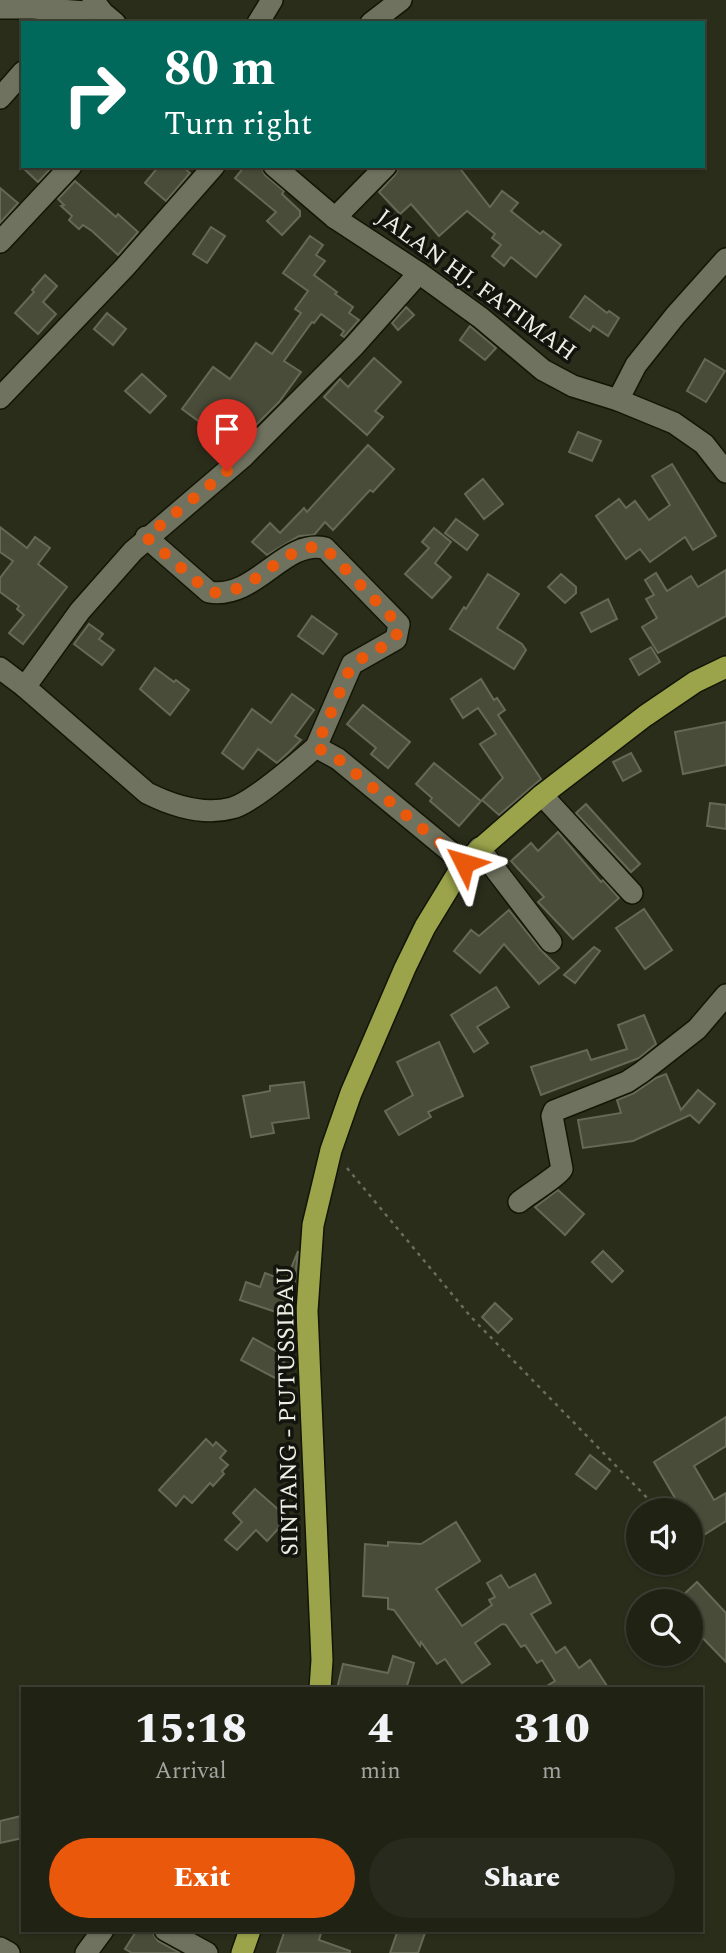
<!DOCTYPE html>
<html lang="en">
<head>
<meta charset="utf-8">
<style>
	:root { --surface:#202214; --page:#282a1d; --text:#f1f3f6; --muted:#a2a4a0; --line:#3d3f34; --accent:#ea580c }
	body { margin:0; font-family:Spectral,serif; background:var(--page); color:var(--text); height:100vh; display:flex; flex-direction:column; font-size:26px; white-space:nowrap }
	* { box-sizing:border-box; margin:0 }
	p { font-size:23px; color:var(--muted) }
	.icon { flex:none; width:38px; height:38px; fill:none; stroke:currentColor; stroke-width:2; stroke-linecap:round; stroke-linejoin:round }
	.map { position:relative; flex:1; overflow:hidden }
	.details { position:absolute; left:21px; top:1687px; width:682px; height:245px; display:flex; flex-direction:column; background:var(--surface); border-radius:0px; box-shadow:0 2px 5px #0004,0 0 0 2px var(--line) }
	.details>* { flex:none }
	.hud { position:absolute; left:21px; top:21px; width:684px; height:147px; border-radius:0px; box-shadow:0 2px 5px #0004,0 0 0 2px var(--line); background:#00695c; color:#fff; overflow:hidden }
	.fabs { position:absolute; left:626px; top:1498px; display:grid; gap:14px }
	.fabs a { display:grid; place-items:center; width:77px; height:77px; border-radius:50%; background:var(--surface); box-shadow:0 2px 5px #0004,0 0 0 2px var(--line); font-size:35px }
	.pin { position:absolute; display:grid; place-items:center; width:60px; height:60px; color:#fff; margin:-72px -30px; border-radius:50% 50% 50% 0; rotate:-45deg; box-shadow:0 0 7px #0007 }
	.pin .icon { rotate:45deg }
	.me { position:absolute; width:77px; margin:-38px; rotate:310deg; stroke-linejoin:round; filter:drop-shadow(0 0 5px #0008) }
	.turn { display:flex; align-items:center; gap:24px; height:147px; padding:0 28px; font-size:32px }
	.turn .icon { width:91px; height:91px; stroke-width:2.5 }
	.turn b { display:block; font-size:49px; line-height:60px }
	.eta { display:flex; justify-content:space-evenly; align-items:center; height:119px; text-align:center }
	.eta b { font-size:42px; font-weight:800; line-height:49px }
	.cta { display:flex; gap:14px; margin-top:auto; padding:14px 28px }
	.cta a { flex:1; height:80px; border-radius:42px; background:var(--accent); color:#fff; font-size:28px; font-weight:800; line-height:80px; text-align:center }
	.cta a+a { background:var(--page); color:var(--text) }
	.map>svg:first-child { display:block }
</style>
</head>
<body>
<div class="map">
<svg width="726" height="1953" viewBox="0 0 726 1953">
	<rect width="100%" height="100%" fill="#2b2d1b"/>
	<g fill="#494c39" stroke="#666955" stroke-width="2">
		<polygon points="21,166 53,166 38,182"/>
		<polygon points="159,166 182,166 190,173 166,201 145,183"/>
		<polygon points="245,166 261,166 265,175 284,191 282,194 300,211 300,216 282,235 267,221 276,212 235,178"/>
		<polygon points="400,166 458,166 490,207 502,191 518,203 511,211 540,234 543,231 561,245 536,277 511,257 504,266 492,256 501,245 492,238 495,234 467,211 439,236 411,204 400,214 379,192 395,175"/>
		<polygon points="75,181 116,217 118,214 138,232 118,255 92,231 83,225 79,229 69,220 72,216 61,206 64,205 58,199"/>
		<polygon points="0,188 18,203 0,223"/>
		<polygon points="211,227 225,236 207,263 193,254"/>
		<polygon points="310,236 323,245 316,255 325,261 314,275 337,292 335,294 353,307 349,313 359,320 344,337 341,335 344,331 321,314 314,323 312,322 284,361 301,372 279,402 255,426 231,409 229,412 222,408 208,428 182,409 213,367 230,379 256,343 272,354 301,313 295,309 308,291 283,273"/>
		<polygon points="45,275 57,286 43,302 56,314 38,334 15,313 34,292 32,290"/>
		<polygon points="585,296 607,313 609,311 619,318 608,336 593,326 590,331 570,317"/>
		<polygon points="406,307 414,315 398,330 392,323"/>
		<polygon points="107,313 126,329 113,345 94,329"/>
		<polygon points="470,326 496,348 485,360 460,340"/>
		<polygon points="374,358 401,382 375,411 383,417 367,435 324,397 340,379 348,387"/>
		<polygon points="705,359 725,371 706,402 687,391"/>
		<polygon points="142,374 166,396 150,413 125,391"/>
		<polygon points="578,432 601,441 592,461 569,452"/>
		<polygon points="368,445 394,469 373,492 370,490 333,530 325,522 314,535 299,536 267,555 252,542 270,523 280,533 304,508 307,512"/>
		<polygon points="672,464 716,536 693,550 685,537 650,562 640,549 626,559 596,516 619,499 626,508 635,501 649,520 670,505 652,476"/>
		<polygon points="483,479 503,504 484,519 465,494"/>
		<polygon points="456,519 478,535 467,550 445,533"/>
		<polygon points="0,527 27,548 35,537 50,548 38,564 67,587 23,644 9,633 24,615 17,609 19,606 0,592 0,578 13,561 0,552"/>
		<polygon points="434,528 451,542 435,563 451,577 432,598 405,574 429,548 422,542"/>
		<polygon points="726,570 726,616 658,653 642,627 657,618 646,599 654,595 645,580 656,573 667,591 691,576 698,587"/>
		<polygon points="488,574 519,594 497,628 522,644 526,650 514,669 450,629 464,607 466,609"/>
		<polygon points="561,574 576,587 576,593 565,603 548,587"/>
		<polygon points="608,599 617,619 591,632 581,613"/>
		<polygon points="312,616 337,634 323,654 298,636"/>
		<polygon points="89,624 103,634 99,639 114,650 102,665 74,644"/>
		<polygon points="651,647 660,662 639,675 630,659"/>
		<polygon points="155,668 174,682 176,680 189,690 170,715 140,689"/>
		<polygon points="481,679 494,700 497,698 505,710 498,715 541,779 499,815 482,800 503,778 480,744 496,734 478,708 463,718 451,699"/>
		<polygon points="292,694 314,710 295,736 301,740 289,752 277,763 258,749 243,769 222,753 252,709 271,723"/>
		<polygon points="363,705 410,742 388,768 371,754 376,748 347,724"/>
		<polygon points="726,722 726,765 683,774 675,732"/>
		<polygon points="631,753 641,771 623,781 613,762"/>
		<polygon points="434,763 481,801 459,826 430,801 432,798 416,784"/>
		<polygon points="710,803 726,805 726,829 707,826"/>
		<polygon points="586,804 640,864 631,872 576,813"/>
		<polygon points="558,832 601,882 603,880 619,898 573,939 538,902 544,897 511,861 531,843 538,851"/>
		<polygon points="644,909 672,950 645,969 616,928"/>
		<polygon points="509,910 541,950 559,968 539,984 504,944 480,973 454,951 471,930 479,936"/>
		<polygon points="594,947 600,951 575,983 564,975"/>
		<polygon points="496,987 509,1007 477,1027 488,1043 474,1052 451,1015"/>
		<polygon points="644,1015 656,1044 639,1058 541,1095 531,1067 587,1050 591,1060 627,1049 618,1025"/>
		<polygon points="439,1042 463,1096 428,1112 431,1117 399,1135 385,1111 413,1095 397,1062"/>
		<polygon points="666,1074 681,1110 698,1090 715,1104 699,1123 690,1115 633,1141 583,1148 578,1120 621,1113 617,1100 634,1093 656,1078"/>
		<polygon points="304,1082 309,1118 272,1123 274,1133 251,1137 243,1096 270,1091 270,1086"/>
		<polygon points="558,1190 584,1214 565,1235 535,1207"/>
		<polygon points="298,1251 293,1298 294,1318 240,1300 246,1282 260,1287 265,1273 286,1281"/>
		<polygon points="603,1251 623,1271 612,1282 592,1262"/>
		<polygon points="495,1303 512,1319 498,1333 482,1317"/>
		<polygon points="253,1338 287,1357 275,1378 241,1360"/>
		<polygon points="726,1417 726,1446 694,1466 714,1500 726,1493 726,1521 699,1538 691,1525 691,1510 682,1510 654,1462"/>
		<polygon points="206,1439 213,1446 216,1442 226,1451 220,1458 228,1465 222,1471 224,1474 213,1486 210,1483 192,1503 184,1496 176,1506 159,1490"/>
		<polygon points="590,1455 610,1471 596,1489 576,1474"/>
		<polygon points="255,1489 288,1518 267,1541 256,1530 237,1550 225,1540 242,1522 233,1513"/>
		<polygon points="456,1522 480,1561 436,1589 462,1626 492,1605 489,1600 495,1597 487,1583 501,1575 509,1588 535,1574 551,1603 531,1614 556,1653 565,1647 579,1668 590,1660 609,1689 542,1689 555,1681 542,1660 537,1663 525,1645 521,1647 506,1625 502,1624 475,1643 490,1664 462,1683 445,1659 437,1664 421,1642 420,1646 394,1610 388,1609 388,1598 363,1596 365,1544 388,1546 388,1542 421,1544"/>
		<polygon points="697,1582 726,1613 726,1662 691,1626 691,1620 698,1614 691,1608 691,1601 685,1601 681,1597"/>
		<polygon points="393,1656 414,1663 406,1689 337,1689 343,1664 388,1673"/>
		<polygon points="21,1816 23,1838 0,1843 0,1821"/>
		<polygon points="137,1930 151,1930 158,1941 180,1953 132,1953 125,1949"/>
		<polygon points="285,1930 322,1930 319,1940 350,1951 350,1953 277,1953"/>
		<polygon points="398,1930 426,1930 418,1953 390,1953"/>
	</g>
	<g fill="none" stroke-linecap="round" stroke-linejoin="round">
		<defs>
			<g id="minor">
				<polyline points="93,0 103,13 115,23"/>
				<polyline points="0,8 33,8 86,12"/>
				<polyline points="258,23 272,0"/>
				<polyline points="371,23 401,0"/>
				<polyline points="0,98 23,72"/>
				<polyline points="274,166 335,218 419,273 481,318 543,370 573,386 618,400 674,423 704,444 726,472"/>
				<polyline points="335,218 386,166"/>
				<polyline points="0,242 71,166"/>
				<polyline points="0,398 125,267 214,166"/>
				<polyline points="618,400 636,365 675,316 726,259"/>
				<path d="M 146,537 L 209,592 C 256,600 283,539 325,548 L 399,624 L 396,639 L 352,664 L 316,747"/>
				<path d="M 0,668 L 25,687 L 147,793 C 173,806 203,816 232,808 C 254,802 297,763 316,747 L 338,759 L 464,863"/>
				<polyline points="25,687 80,611 133,551 243,457 354,346 419,273"/>
				<polyline points="542,795 632,893"/>
				<polyline points="479,848 551,942"/>
				<path d="M 519,1202 C 529,1194 558,1176 562,1169 L 552,1116 L 554,1111 L 627,1082 L 642,1072 L 697,1029 L 726,995"/>
				<polyline points="165,1930 207,1953"/>
				<polyline points="0,1948 9,1953"/>
				<polyline points="86,1953 103,1930"/>
			</g>
			<g id="highway">
				<polyline points="320,1689 322,1660 307,1311 313,1225 331,1150 351,1093 405,968 425,927 464,863 542,795 645,716 695,682 726,667"/>
				<polyline points="242,1953 250,1930"/>
			</g>
		</defs>
		<use href="#minor" stroke="#131505" stroke-width="24"/>
		<use href="#highway" stroke="#131505" stroke-width="24"/>
		<polyline stroke="#6b6d5d" stroke-width="2.5" stroke-dasharray="3.5 5" stroke-linecap="butt" points="347,1168 471,1317 659,1510"/>
		<use href="#minor" stroke="#6f725e" stroke-width="21"/>
		<use href="#highway" stroke="#9ba44b" stroke-width="21"/>
	</g>
	<g fill="none" stroke-linecap="round" stroke-linejoin="round">
		<path stroke="#ea580c" stroke-width="12" stroke-dasharray="0 21.6" d="M 227,471 L 146,537 L 209,592 C 256,599 282,539 325,548 L 398,624 L 396,639 L 352,664 L 316,747 L 338,759 L 464,863"/>
	</g>
	<g text-anchor="middle" dominant-baseline="central" stroke-width="7" stroke-linejoin="round" paint-order="stroke">
		<g font-size="24" fill="#eeefe4" stroke="#13140d">
			<text transform="translate(476 285) rotate(36)">JALAN HJ. FATIMAH</text>
			<text transform="translate(288 1411) rotate(-91)">SINTANG - PUTUSSIBAU</text>
		</g>
	</g>
</svg>
<div class="fabs">
<a><svg class="icon" aria-label="sound" viewBox="0 0 24 24"><path d="M4 9h4l5-4v14l-5-4H4zM17 9q2 3 0 6"/></svg></a>
<a><svg class="icon" aria-label="search" viewBox="0 0 24 24"><circle cx="10" cy="10" r="6"/><path d="M15 15l6 6"/></svg></a>
</div>
<div class="pin" style="left:227px;top:471px;background:#d93025"><svg class="icon" aria-label="arrive" viewBox="0 0 24 24"><path d="M6 21V4h12l-3 4 3 4H6"/></svg></div>
<svg class="me" style="left:464px;top:863px" viewBox="-20 -20 40 40"><path d="M0-17L14 15 0 8-14 15z" fill="#ea580c" stroke="#fff" stroke-width="4"/></svg>
<div class="hud">
<div class="turn"><svg class="icon" aria-label="right" viewBox="0 0 24 24"><path d="M7 20v-9h11M14 6l5 5-5 5"/></svg><div><b>80 m</b>Turn right</div></div>
</div>
<section class="details">
<div class="eta">
<div><b>15:18</b><p>Arrival</p></div>
<div><b>4</b><p>min</p></div>
<div><b>310</b><p>m</p></div>
</div>
<div class="cta"><a>Exit</a><a>Share</a></div>
</section>
</div>
</body>
</html>
